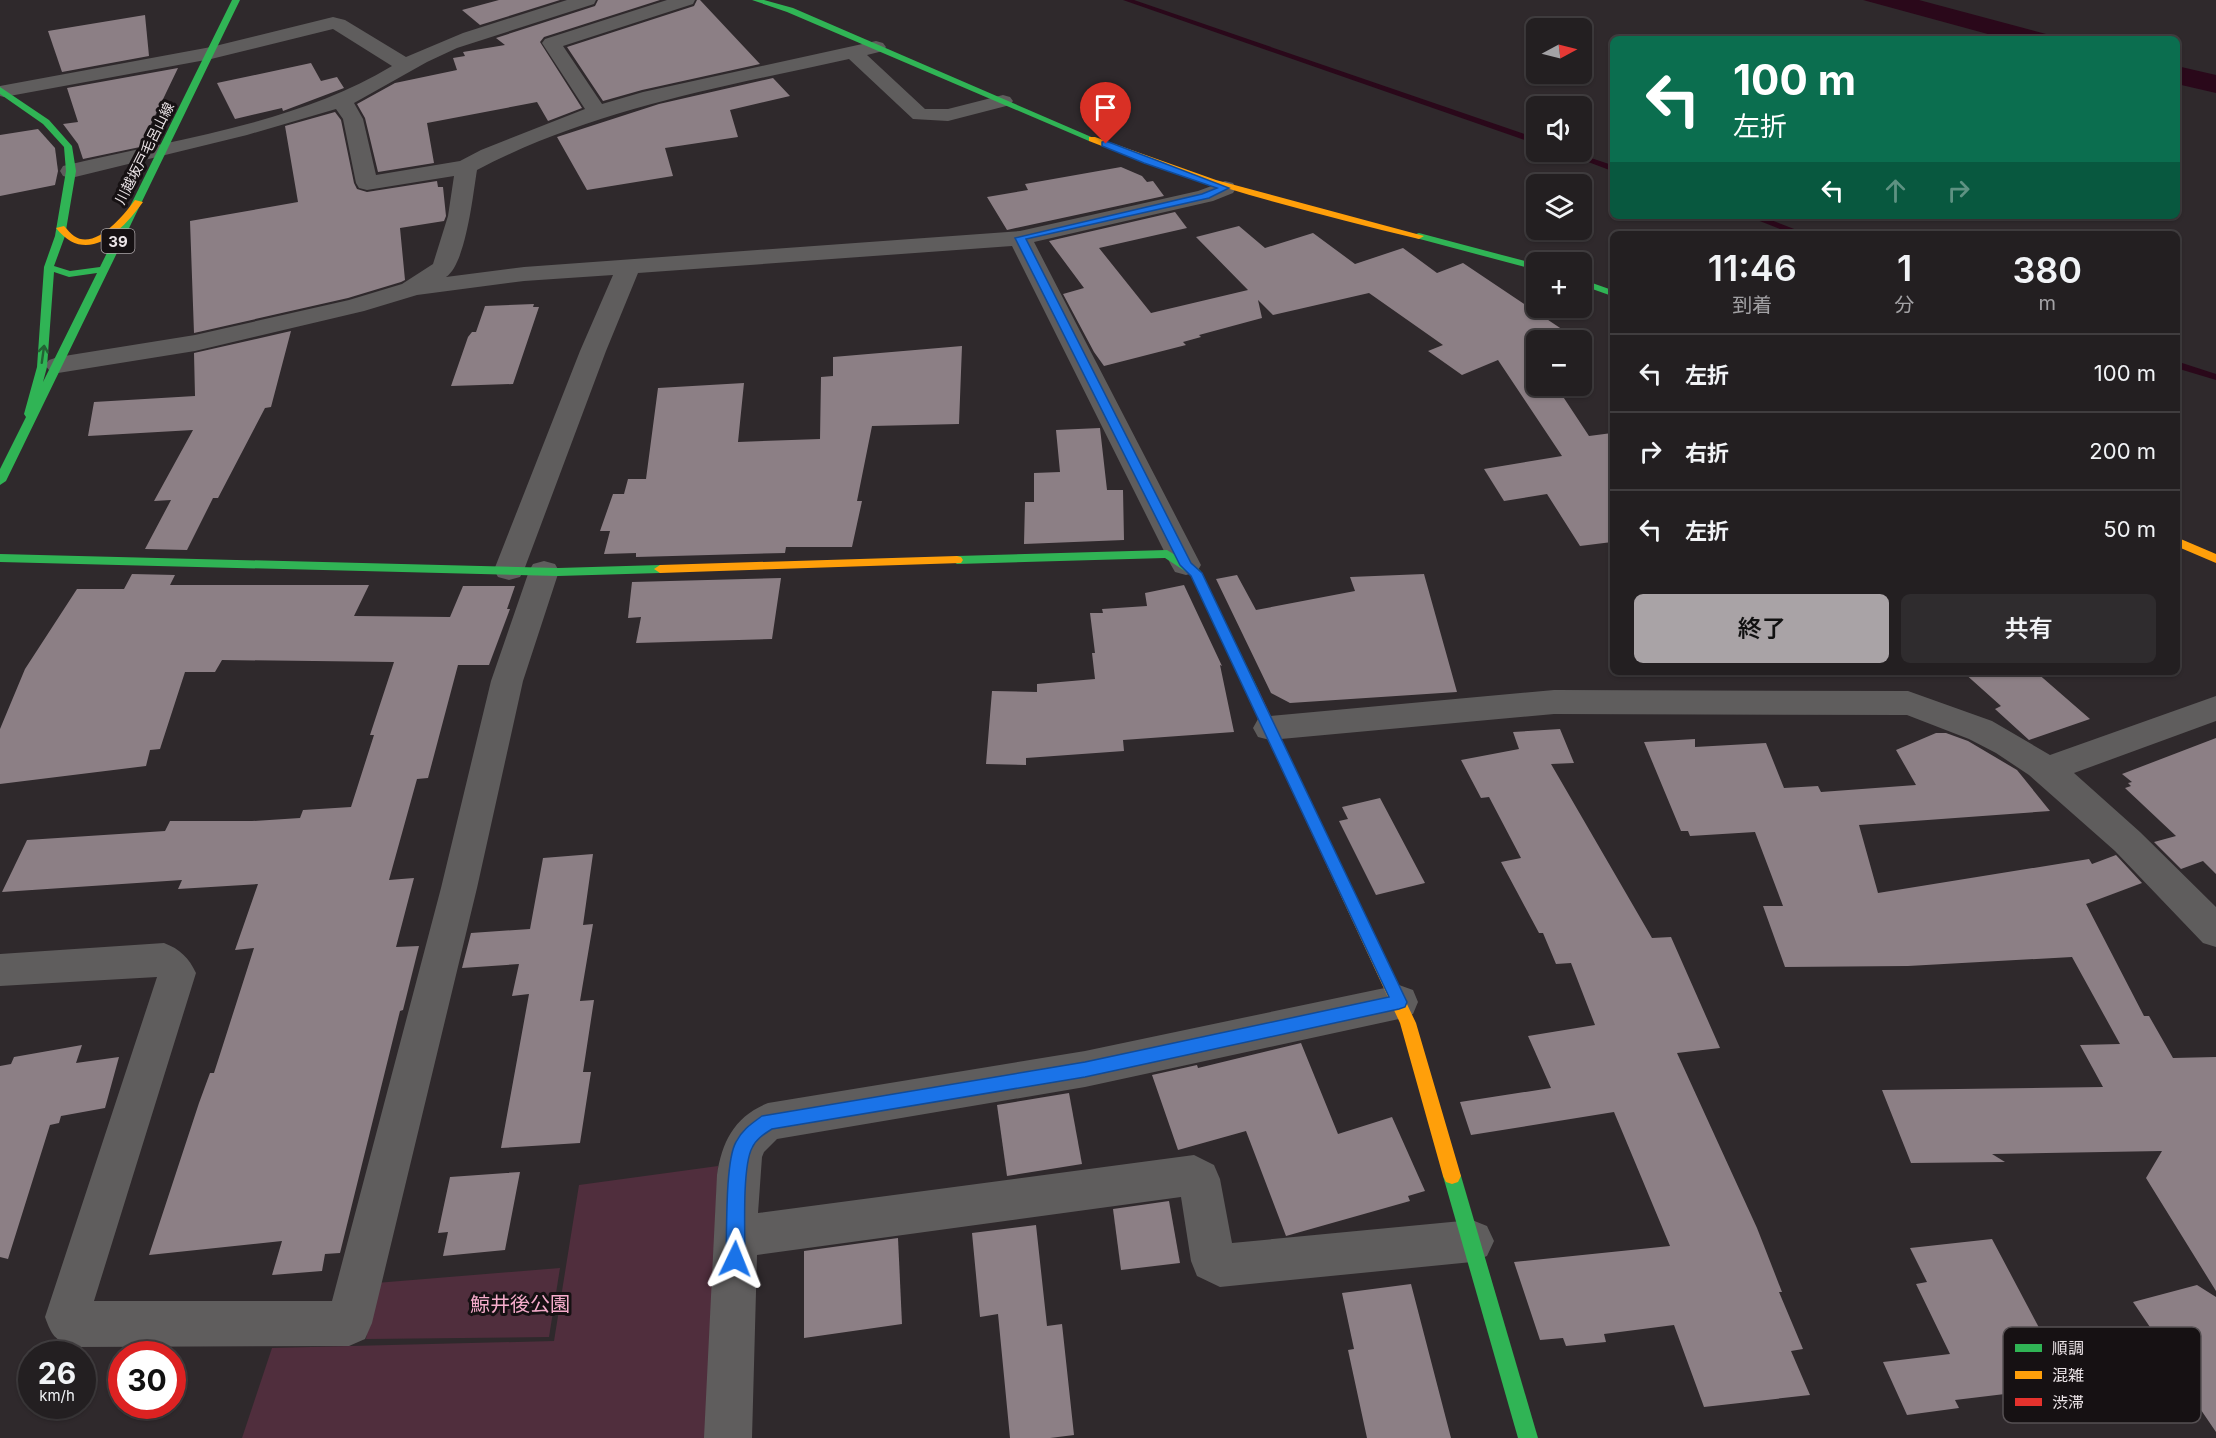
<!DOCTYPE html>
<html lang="ja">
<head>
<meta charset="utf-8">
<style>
	:root { --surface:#231f21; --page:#2f2c2e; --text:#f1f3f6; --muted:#a3a2a5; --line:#403d3f; --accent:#a9a3a6 }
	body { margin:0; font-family:Inter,"Noto Sans JP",sans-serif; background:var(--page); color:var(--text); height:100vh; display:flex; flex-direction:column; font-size:22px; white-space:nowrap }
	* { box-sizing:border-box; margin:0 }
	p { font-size:20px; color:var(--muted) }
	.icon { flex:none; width:33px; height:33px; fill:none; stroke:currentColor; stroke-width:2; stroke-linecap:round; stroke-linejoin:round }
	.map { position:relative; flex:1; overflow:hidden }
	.side { position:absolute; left:1610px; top:231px; width:570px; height:444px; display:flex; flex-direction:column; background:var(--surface); border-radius:9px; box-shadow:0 2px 4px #0004,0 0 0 2px var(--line) }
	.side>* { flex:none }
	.top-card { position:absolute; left:1610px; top:36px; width:570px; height:183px; border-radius:9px; box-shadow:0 2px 4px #0004,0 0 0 2px var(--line); background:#0b6e4f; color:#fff; overflow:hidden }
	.needle { width:39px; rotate:83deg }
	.tools { position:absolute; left:1526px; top:18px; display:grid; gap:12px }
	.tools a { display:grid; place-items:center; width:66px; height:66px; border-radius:9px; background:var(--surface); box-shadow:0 2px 4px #0004,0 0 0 2px var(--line); font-size:30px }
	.speed { position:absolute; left:18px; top:1341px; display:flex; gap:12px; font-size:30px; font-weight:700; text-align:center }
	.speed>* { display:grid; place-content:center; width:78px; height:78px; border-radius:50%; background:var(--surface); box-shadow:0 2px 4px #0004,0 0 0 2px var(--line); line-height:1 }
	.speed small { font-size:15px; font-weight:400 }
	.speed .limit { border:9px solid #d22; background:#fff; color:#111 }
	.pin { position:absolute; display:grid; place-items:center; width:51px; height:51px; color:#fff; margin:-62px -26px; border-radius:50% 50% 50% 0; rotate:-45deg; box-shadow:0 0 6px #0007 }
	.pin .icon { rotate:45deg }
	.me { position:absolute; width:66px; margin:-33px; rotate:2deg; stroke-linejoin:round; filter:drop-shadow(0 0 4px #0008) }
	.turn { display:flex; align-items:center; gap:21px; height:126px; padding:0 24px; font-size:27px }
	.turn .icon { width:78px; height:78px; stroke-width:2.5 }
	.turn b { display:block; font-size:42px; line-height:51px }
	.lanes { display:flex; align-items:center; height:57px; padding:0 24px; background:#0003; justify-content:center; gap:30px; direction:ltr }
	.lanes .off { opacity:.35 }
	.eta { display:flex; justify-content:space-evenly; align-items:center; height:102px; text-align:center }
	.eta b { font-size:36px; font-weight:600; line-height:42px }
	.button { display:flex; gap:12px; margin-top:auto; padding:12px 24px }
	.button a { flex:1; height:69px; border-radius:9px; background:var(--accent); color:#111; font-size:24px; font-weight:600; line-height:69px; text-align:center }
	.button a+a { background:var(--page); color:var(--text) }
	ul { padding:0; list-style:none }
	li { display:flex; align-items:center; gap:18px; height:78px; padding:0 24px; border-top:2px solid var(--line) }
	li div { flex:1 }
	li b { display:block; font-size:22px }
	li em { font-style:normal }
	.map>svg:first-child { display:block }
</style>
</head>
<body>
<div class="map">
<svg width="2216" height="1438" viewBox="0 0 2216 1438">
	<rect width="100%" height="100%" fill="#2f292c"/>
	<g fill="#502e3d">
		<polygon points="718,1166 705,1438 242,1438 272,1348 554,1341 579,1185"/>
		<polygon points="560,1268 549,1337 366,1339 376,1283"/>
	</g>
	<g fill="#2a081a">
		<polygon points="1863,0 1919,0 2065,39 2006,39"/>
		<polygon points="2177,66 2216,75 2216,93 2177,84"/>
	</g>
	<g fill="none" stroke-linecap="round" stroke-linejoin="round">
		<g fill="#2a081a" fill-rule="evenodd">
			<polygon points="1123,0 1134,0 1536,138 1536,144"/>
			<polygon points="1562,152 1573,152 1612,165 1612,171"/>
			<polygon points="1747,216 1761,216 1807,234 1793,234"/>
			<polygon points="2176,361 2216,374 2216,380 2176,368"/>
		</g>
	</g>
	<g fill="#8c7f85">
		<polygon points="499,0 560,0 480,25 462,10"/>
		<polygon points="598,0 660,0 544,37 540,42 582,108 548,121 537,102 427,123 434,163 378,172 365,118 357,104 395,83 457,70 453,58 465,56 463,52 505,45 496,38 595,6"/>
		<polygon points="697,0 700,0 760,64 642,90 603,101 567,47 694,6"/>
		<polygon points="145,15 149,56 62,72 48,31"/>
		<polygon points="311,63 321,81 337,77 344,88 283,111 282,108 235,119 217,83"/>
		<polygon points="178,68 140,147 83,159 78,144 63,124 78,122 67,88"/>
		<polygon points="773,78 790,96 730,110 738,137 665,148 673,176 587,190 557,137 659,104"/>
		<polygon points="335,112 341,120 354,183 357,189 367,192 437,181 438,187 443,187 446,216 444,221 400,228 405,280 401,282 348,298 194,333 190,221 298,202 285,126"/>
		<polygon points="38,129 55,148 58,171 55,185 0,196 0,135"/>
		<polygon points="1121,167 1142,176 1147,182 1153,181 1164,196 1007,230 987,197 1028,190 1025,184"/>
		<polygon points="1175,212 1187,228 1099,248 1151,313 1248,290 1196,237 1239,226 1265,248 1313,233 1355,264 1403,248 1437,273 1463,263 1578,340 1527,340 1536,354 1536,386 1556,386 1589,436 1612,433 1612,542 1580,546 1547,494 1504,501 1484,469 1562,456 1498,360 1462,375 1428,351 1443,345 1369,293 1273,315 1258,300 1262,318 1199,335 1201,337 1183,342 1186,345 1104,366 1094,352 1063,294 1084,288 1049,241"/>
		<polygon points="534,304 533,307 539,307 513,384 451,386 468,337 472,332 476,332 485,306"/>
		<polygon points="291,331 271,407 265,408 218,498 213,498 187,550 145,549 171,500 154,501 193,430 88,436 94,402 195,396 194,353"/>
		<polygon points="962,346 959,424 872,426 857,501 862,501 852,547 786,547 785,553 636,557 636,553 604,554 610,531 600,531 613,494 624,494 628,479 646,479 658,388 744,383 738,442 820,439 821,377 833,376 833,357"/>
		<polygon points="1100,428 1107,490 1123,490 1124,540 1024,544 1025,502 1034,502 1034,473 1060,472 1056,430"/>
		<polygon points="132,574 175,575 170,585 369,585 354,616 450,617 463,586 515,586 507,609 510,609 489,665 458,665 428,778 417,779 389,880 414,878 396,947 419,946 403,1010 400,1011 340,1253 325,1254 322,1271 272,1275 282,1241 149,1255 199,1103 210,1073 214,1073 254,948 235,950 258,884 178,889 182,880 2,892 27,840 165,831 170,821 252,821 300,818 303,810 351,807 374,735 370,735 394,662 222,660 215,672 185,672 160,749 150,750 146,766 0,784 0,729 25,669 77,589 124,589"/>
		<polygon points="1424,574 1457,692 1290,703 1271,693 1216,579 1237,575 1256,610 1355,591 1350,577"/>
		<polygon points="781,578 772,639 636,643 641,617 628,618 632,582"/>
		<polygon points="1184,585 1222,666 1220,665 1234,732 1123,740 1124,751 1026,758 1026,765 986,764 992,691 1037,692 1037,684 1095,679 1092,653 1095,653 1090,613 1103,613 1102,609 1147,606 1145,593"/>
		<polygon points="1963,672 2036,672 2090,719 2029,740 1995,709 2001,706"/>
		<polygon points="1560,729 1574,763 1551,764 1652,938 1671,937 1720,1048 1677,1053 1757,1228 1782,1292 1779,1292 1803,1349 1791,1351 1810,1395 1704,1407 1674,1325 1604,1334 1606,1342 1566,1346 1563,1338 1540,1340 1514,1262 1670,1246 1614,1112 1471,1135 1460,1102 1551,1088 1528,1036 1595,1025 1571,963 1556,964 1543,933 1539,933 1501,862 1521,858 1489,797 1481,798 1461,760 1519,749 1513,732"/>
		<polygon points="1936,733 1946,733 1968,741 2017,770 2050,811 1859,825 1878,893 2089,859 2092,864 2116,855 2142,883 2086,904 2144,1016 2149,1016 2173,1058 2216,1057 2216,1291 2146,1178 2162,1151 1992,1154 2005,1162 1911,1163 1882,1090 2103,1087 2080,1045 2120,1044 2072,957 1908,966 1785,967 1763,906 1783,906 1755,832 1690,836 1688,831 1681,831 1644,742 1695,739 1695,747 1766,743 1784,788 1818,786 1821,792 1916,785 1896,750"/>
		<polygon points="2216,738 2216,874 2203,861 2181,869 2154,842 2176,836 2125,788 2131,786 2128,783 2132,782 2122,774"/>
		<polygon points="1380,798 1425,883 1376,895 1339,821 1348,819 1342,807"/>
		<polygon points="593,854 583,925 593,924 580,1001 594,1000 583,1072 591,1072 580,1143 501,1148 529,994 512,996 519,964 462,968 471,933 530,929 543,858"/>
		<polygon points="1301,1043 1338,1134 1392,1117 1425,1191 1408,1196 1410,1201 1286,1236 1246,1131 1178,1150 1152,1075 1197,1065 1198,1068"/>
		<polygon points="82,1045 76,1063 119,1057 105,1108 61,1116 59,1123 50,1125 8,1259 0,1257 0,1066 11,1064 14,1057"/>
		<polygon points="1069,1093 1082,1164 1007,1176 997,1105"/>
		<polygon points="520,1172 505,1250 443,1256 448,1232 438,1233 450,1177"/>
		<polygon points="1169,1201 1180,1263 1121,1270 1113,1209"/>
		<polygon points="1036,1225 1047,1326 1062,1324 1074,1435 1050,1438 1010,1438 998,1314 980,1317 972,1233"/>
		<polygon points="898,1238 902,1324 804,1338 804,1251"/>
		<polygon points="1992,1239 2070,1386 1955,1400 1959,1408 1907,1415 1883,1362 1950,1354 1916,1284 1927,1282 1910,1248"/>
		<polygon points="1411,1284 1451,1438 1367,1438 1348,1350 1354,1349 1342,1293"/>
		<polygon points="2197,1285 2216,1297 2216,1432 2171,1366 2175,1364 2133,1302"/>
	</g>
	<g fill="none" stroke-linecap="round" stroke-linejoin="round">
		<g fill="#5f5d5d" fill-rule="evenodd">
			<path d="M 567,0 L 596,0 L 594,4 L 457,48 L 427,62 L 354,103 L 363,119 L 376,175 L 460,161 L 481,150 L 585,109 L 542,43 L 545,39 L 667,0 L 695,0 L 693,4 L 563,46 L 602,104 L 643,92 L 876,41 L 883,43 L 886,47 L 883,51 L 867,55 L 925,109 L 948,109 L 1003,95 L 1010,97 L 1013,101 L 1010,105 L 948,121 L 913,119 L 849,59 C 722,87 593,109 477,170 C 473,194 466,264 446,277 L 524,267 L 1020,231 L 1198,191 L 1225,181 L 1233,183 L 1236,188 L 1233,193 L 1213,201 L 1034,242 L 1201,565 L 1197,572 L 1186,575 L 1175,572 L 1171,565 L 1012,246 L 638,273 L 606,351 L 524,570 L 520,577 L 509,580 L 498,577 L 494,570 L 580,351 L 613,275 L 524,281 L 417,295 L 364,311 L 195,351 L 58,373 L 49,370 L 45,365 L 49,360 L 58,357 L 195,335 L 349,300 L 402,284 L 433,264 L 448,216 L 454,176 L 367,190 L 359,188 L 356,183 L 343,119 L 336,109 L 247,135 L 71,178 L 63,176 L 60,171 L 63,166 C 173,139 294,125 392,66 L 333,29 L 211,59 L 4,97 L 0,96 L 0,86 L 211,47 L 333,17 L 345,20 L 406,57 L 463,33 Z"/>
			<path d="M 544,561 L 555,564 L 559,571 L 523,681 L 477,888 L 372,1323 L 365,1339 L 349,1346 L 73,1347 C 54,1339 52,1336 45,1317 L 157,977 L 0,986 L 0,954 L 164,943 C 180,949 189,958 196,973 L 94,1301 L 332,1301 L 441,888 L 491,681 L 529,571 L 533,564 Z"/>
			<polygon points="1554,690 1908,691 1992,721 2050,755 2216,696 2216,721 2074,773 2140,832 2216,907 2216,947 2203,943 2115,851 2029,775 1996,753 1969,739 1907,715 1554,714 1270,740 1258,737 1253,728 1258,719 1270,716"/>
			<path d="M 1399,985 L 1413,990 L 1418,1002 L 1413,1014 L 1399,1019 L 1085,1087 L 777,1139 L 764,1152 L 762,1157 L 758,1213 L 1194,1155 L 1214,1165 L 1220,1179 L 1232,1243 L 1472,1220 L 1487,1226 L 1494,1241 L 1487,1256 L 1472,1262 L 1220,1287 L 1197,1276 L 1191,1261 L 1181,1197 L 757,1255 L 752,1438 L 704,1438 L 717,1175 C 722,1141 735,1116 768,1103 L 1085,1051 Z"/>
		</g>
		<g fill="#30b455" fill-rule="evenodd">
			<path d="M 232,0 L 240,0 L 6,481 L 0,485 L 0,469 L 26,417 L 24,414 L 37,367 L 44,267 L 55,236 L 66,171 L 64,147 L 43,124 L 0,94 L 0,87 L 49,120 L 72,146 L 76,171 L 65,236 L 54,266 L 70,271 L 100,267 ZM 54,272 L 69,277 L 97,273 L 43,382 L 47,367 Z"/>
			<polygon points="752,0 764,0 793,8 1096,139 1089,141 787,12"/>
			<polygon points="1419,233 1536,264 1536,270 1416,238 1416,234"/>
			<polygon points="1581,279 1612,290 1612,296 1581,285"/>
			<polygon points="1167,550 1200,570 1258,689 1256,692 1251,694 1244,689 1191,575 1165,558 957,564 951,560 957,556"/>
			<polygon points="0,554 558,568 660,565 666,569 660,573 558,576 0,562"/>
			<polygon points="1452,1168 1458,1170 1461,1176 1538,1438 1518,1438 1443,1176 1446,1170"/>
		</g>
		<g fill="#ff9f0a" fill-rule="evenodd">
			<path d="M 1089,137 L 1095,137 L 1216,180 L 1424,236 L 1419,239 C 1307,212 1196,183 1089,141 Z"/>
			<path d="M 135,200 L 143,202 C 122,231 87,267 56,228 L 64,226 C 67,229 71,234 74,236 C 95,251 124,215 135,200 Z"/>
			<polygon points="2176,537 2216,554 2216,563 2176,546"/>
			<polygon points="957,556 961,557 963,560 961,563 660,573 654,569 660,565"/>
			<polygon points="1334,860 1339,862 1341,866 1416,1023 1461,1176 1458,1182 1452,1184 1446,1182 1443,1176 1400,1023 1327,866 1329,862"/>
		</g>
		<polygon fill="#e5322d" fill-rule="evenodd" points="1251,684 1258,689 1341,866 1339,870 1334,872 1329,870 1327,866 1244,689"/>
	</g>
	<defs><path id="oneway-shaft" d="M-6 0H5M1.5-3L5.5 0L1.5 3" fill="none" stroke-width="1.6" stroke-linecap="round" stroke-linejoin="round" transform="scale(1.5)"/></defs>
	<use stroke="#236234" href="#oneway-shaft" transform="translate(43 354) rotate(-82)"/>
	<path fill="#1a73e8" stroke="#114b97" stroke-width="1.5" d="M 1106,141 L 1229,188 L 1209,198 L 1026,239 L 1191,563 L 1202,573 L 1407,1002 L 1405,1007 L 1399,1009 L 1085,1077 L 772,1129 C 764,1134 756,1139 752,1148 C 742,1167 745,1234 745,1259 L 742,1265 L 735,1268 L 729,1265 L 726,1259 C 727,1234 725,1161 736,1142 C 742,1130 751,1124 762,1116 L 1085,1062 L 1389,997 L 1191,576 L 1180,565 L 1015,238 L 1202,194 L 1217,188 L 1144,163 L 1102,146 L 1102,142 Z"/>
	<g text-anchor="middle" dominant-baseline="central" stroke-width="6" stroke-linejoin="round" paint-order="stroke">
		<g font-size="14" fill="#ebe4e7" stroke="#161113">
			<text transform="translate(144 153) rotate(-63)">川越坂戸毛呂山線</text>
		</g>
		<rect fill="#161113" stroke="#aba5a7" stroke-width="1.5" x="101.5" y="229" width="33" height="24" rx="4.5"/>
		<g font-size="15" font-weight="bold" fill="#ebe4e7">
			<text x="118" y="241">39</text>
		</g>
		<g font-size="20" fill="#f5accb" stroke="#161113">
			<text x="520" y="1304">鯨井後公園</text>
		</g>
	</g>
	<rect x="2003" y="1327" width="198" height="96" rx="9" fill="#161113" stroke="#565053" stroke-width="1.5"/>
	<rect x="2015" y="1344" width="27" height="8" fill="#30b455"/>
	<rect x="2015" y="1371" width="27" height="8" fill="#ff9f0a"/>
	<rect x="2015" y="1398" width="27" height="8" fill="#e5322d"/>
	<g font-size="16" fill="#ebe4e7">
		<text x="2052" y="1354">順調</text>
		<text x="2052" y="1381">混雑</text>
		<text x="2052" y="1408">渋滞</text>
	</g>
</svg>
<div class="tools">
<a><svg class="needle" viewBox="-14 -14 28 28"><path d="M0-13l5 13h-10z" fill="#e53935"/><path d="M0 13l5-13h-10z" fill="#a3a2a5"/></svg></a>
<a><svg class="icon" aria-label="sound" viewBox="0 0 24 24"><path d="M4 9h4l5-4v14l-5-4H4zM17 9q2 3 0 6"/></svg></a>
<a><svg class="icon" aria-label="layers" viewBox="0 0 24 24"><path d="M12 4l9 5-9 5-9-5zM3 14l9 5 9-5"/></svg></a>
<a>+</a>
<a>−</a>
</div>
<div class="speed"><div>26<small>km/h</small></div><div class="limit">30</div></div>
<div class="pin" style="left:1106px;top:144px;background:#d93025"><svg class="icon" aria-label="arrive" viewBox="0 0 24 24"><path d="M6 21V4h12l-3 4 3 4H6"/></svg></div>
<svg class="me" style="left:735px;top:1259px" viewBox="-20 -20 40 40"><path d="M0-17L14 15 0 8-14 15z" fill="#1a73e8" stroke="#fff" stroke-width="4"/></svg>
<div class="top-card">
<div class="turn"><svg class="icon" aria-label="left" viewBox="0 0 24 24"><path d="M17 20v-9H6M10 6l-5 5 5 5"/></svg><div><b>100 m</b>左折</div></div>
<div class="lanes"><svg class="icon" aria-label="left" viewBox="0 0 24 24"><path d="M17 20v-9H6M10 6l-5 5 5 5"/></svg><svg class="icon off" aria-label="ahead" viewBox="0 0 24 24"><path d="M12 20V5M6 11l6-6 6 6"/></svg><svg class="icon off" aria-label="right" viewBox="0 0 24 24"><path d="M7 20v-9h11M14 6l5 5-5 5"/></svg></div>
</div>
<section class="side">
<div class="eta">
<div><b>11:46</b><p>到着</p></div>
<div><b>1</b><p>分</p></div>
<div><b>380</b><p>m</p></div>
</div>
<ul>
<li><svg class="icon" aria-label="left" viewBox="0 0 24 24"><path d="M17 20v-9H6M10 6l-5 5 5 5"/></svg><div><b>左折</b></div><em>100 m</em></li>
<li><svg class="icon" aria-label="right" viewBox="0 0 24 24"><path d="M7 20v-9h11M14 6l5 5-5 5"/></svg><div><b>右折</b></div><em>200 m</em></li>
<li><svg class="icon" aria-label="left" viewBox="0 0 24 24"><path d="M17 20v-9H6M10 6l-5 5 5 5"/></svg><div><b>左折</b></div><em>50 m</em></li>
</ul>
<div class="button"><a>終了</a><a>共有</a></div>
</section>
</div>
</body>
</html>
